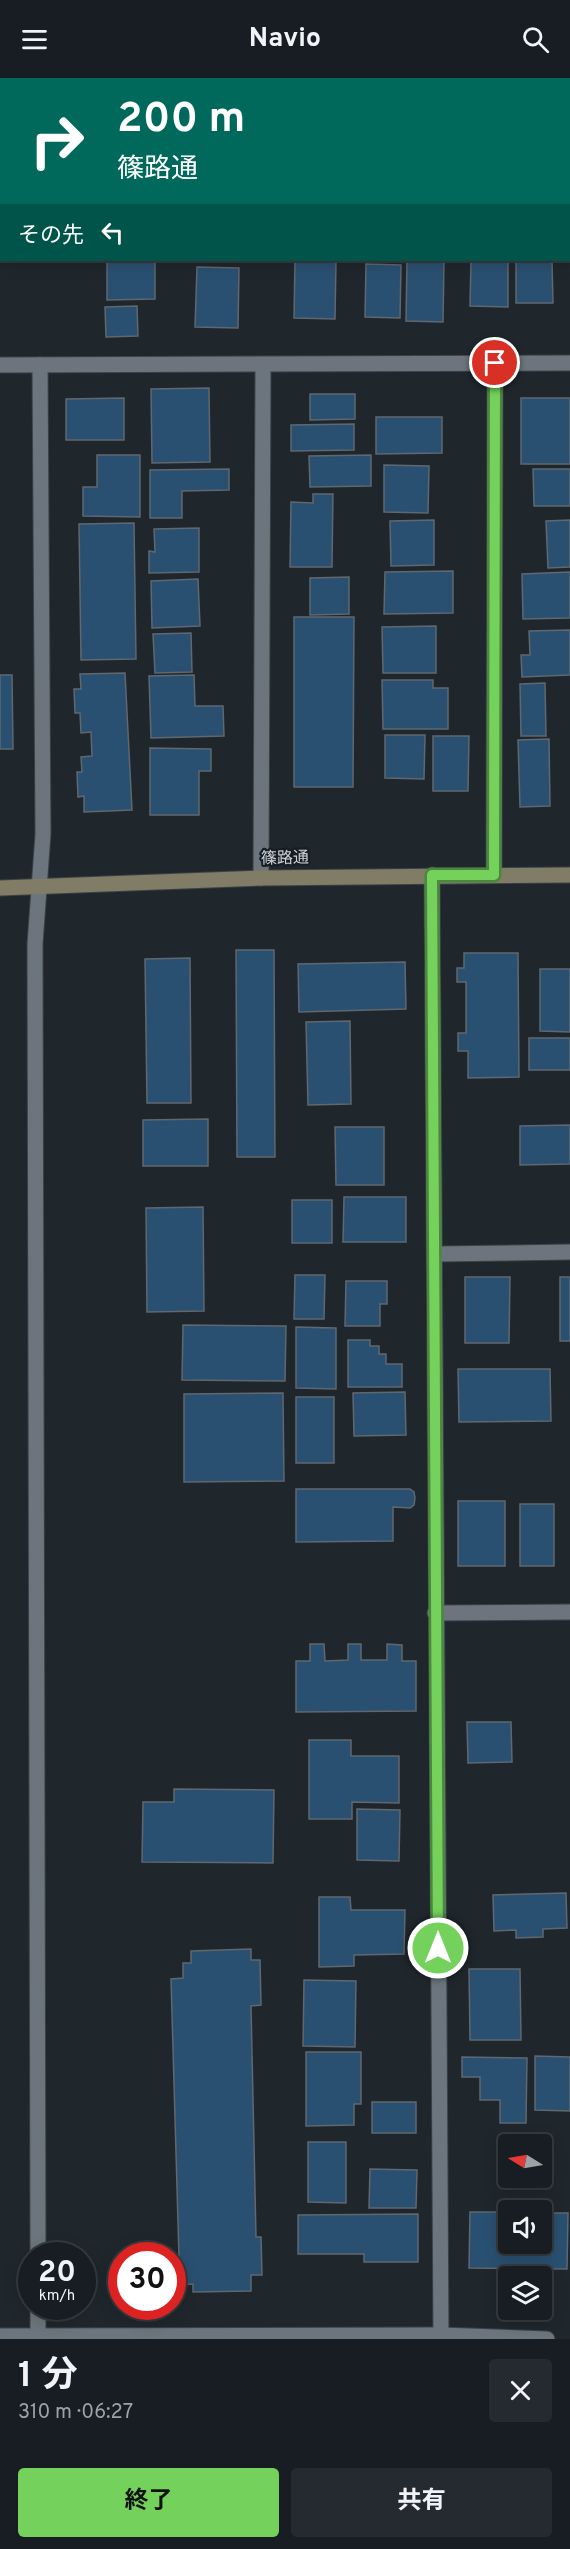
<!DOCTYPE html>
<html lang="ja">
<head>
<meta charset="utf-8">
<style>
	:root { --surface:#171d22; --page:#242a2f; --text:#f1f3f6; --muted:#9ea2a5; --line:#363b40; --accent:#74d25c }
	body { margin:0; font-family:Overpass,"Noto Sans JP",sans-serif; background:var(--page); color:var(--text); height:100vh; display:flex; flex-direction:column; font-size:22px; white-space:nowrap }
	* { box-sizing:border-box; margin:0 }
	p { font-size:20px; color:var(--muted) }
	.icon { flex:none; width:33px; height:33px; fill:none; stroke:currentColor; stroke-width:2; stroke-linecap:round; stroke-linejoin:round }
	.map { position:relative; height:2261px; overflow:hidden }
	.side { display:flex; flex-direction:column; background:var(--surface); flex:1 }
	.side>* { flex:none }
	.top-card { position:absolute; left:0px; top:0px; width:570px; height:183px; box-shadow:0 3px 15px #0003,0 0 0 2px var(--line); background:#00695c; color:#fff; overflow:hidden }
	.needle { width:39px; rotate:281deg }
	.controls { position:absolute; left:498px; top:2056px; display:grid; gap:12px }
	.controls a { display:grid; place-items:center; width:54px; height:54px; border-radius:6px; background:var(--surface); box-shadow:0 3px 15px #0003,0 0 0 2px var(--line); font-size:30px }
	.speed { position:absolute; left:18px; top:2164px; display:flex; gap:12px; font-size:30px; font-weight:700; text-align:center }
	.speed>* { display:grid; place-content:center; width:78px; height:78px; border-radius:50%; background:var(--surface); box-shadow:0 3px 15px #0003,0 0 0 2px var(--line); line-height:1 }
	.speed small { font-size:15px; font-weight:400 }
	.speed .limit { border:9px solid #d22; background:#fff; color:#111 }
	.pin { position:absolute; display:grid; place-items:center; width:51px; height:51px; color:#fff; margin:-26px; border:3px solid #fff; border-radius:50%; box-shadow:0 2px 6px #0007 }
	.me { position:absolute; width:66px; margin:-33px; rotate:0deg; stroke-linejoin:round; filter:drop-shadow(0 0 4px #0008) }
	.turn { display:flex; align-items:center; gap:21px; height:126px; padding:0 18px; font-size:27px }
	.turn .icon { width:78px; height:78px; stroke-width:2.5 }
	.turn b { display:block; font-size:42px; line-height:51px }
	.then { display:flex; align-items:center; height:57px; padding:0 18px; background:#0003; gap:12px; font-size:22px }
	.round { display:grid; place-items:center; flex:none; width:63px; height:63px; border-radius:6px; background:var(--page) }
	.overview { display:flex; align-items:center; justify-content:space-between; height:102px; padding:0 18px }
	h1 { font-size:36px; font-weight:700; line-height:45px }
	.button { display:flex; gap:12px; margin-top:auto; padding:12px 18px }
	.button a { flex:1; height:69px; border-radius:6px; background:var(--accent); color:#111; font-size:24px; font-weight:700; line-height:69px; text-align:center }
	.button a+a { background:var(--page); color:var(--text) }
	header { display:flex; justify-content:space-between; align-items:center; height:78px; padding:0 18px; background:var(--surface); font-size:27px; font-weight:700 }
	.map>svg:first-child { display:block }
</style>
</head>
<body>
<header><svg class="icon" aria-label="menu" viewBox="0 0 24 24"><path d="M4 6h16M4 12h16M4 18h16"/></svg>Navio<svg class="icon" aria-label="search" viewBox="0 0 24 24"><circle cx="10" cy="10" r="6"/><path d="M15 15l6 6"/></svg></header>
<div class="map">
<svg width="570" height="2261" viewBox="0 0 570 2261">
	<rect width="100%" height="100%" fill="#1f272d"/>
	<g fill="#2a5071" stroke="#5f676f" stroke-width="1.5">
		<polygon points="107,182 155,182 155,221 107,222"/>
		<polygon points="295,182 336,183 335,241 294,240"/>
		<polygon points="407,182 444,183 443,244 406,243"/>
		<polygon points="471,182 508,182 508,229 470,228"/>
		<polygon points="516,182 552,182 553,225 516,225"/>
		<polygon points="366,186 401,187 400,240 365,239"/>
		<polygon points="197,189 239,190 238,250 195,249"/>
		<polygon points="137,228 138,258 106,259 105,229"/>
		<polygon points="209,310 210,384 152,385 151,311"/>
		<polygon points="310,316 355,316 355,341 310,342"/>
		<polygon points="124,320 124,362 66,362 66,321"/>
		<rect x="521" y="320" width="49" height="66"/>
		<polygon points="376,339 442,339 442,375 376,376"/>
		<polygon points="354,346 354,372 291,373 291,347"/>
		<polygon points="97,377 140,377 140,439 83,438 83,409 97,409"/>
		<polygon points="371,377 371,408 310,409 309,378"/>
		<polygon points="384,387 429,388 428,435 384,434"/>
		<polygon points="229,391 229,412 182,413 182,440 150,440 150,392"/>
		<polygon points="533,391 570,391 570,428 534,428"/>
		<polygon points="313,416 333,416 332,489 290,489 291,424 313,425"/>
		<polygon points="434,442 434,487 391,488 390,443"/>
		<polygon points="570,442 570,489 548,490 546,443"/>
		<polygon points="134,445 136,581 81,582 79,446"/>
		<polygon points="199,450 199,494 149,495 149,473 155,474 154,451"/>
		<polygon points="453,493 453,535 384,536 385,494"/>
		<polygon points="570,494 570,540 523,541 522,496"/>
		<polygon points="349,499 349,536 310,537 310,500"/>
		<polygon points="198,501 200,548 152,550 151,503"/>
		<polygon points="294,539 354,539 353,709 294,709"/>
		<polygon points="436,548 436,595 383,595 382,549"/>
		<polygon points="570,552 570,597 522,599 521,577 530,577 529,553"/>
		<polygon points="191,555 192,594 155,595 153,556"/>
		<polygon points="125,595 132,732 84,734 84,718 78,719 77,694 82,694 81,679 92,678 91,654 81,655 80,635 75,635 74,611 81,611 80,596"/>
		<polygon points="0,597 12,597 13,671 0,671"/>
		<polygon points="194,597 195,628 223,628 224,658 151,660 149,598"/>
		<polygon points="382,602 433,602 433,610 448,610 448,651 383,651"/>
		<polygon points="545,605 546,658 521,658 520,606"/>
		<polygon points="385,657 425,657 424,701 385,700"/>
		<polygon points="433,658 469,658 468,713 433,713"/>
		<polygon points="549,661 550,728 520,729 518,662"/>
		<polygon points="150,670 211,671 211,693 199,693 199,737 150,737"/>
		<polygon points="236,872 274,872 275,1079 237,1079"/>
		<polygon points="464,875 518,875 519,999 468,1000 468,973 458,973 458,955 466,955 466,904 457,904 457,890 464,890"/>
		<polygon points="190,880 191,1025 147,1025 145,881"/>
		<polygon points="405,884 406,931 299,934 298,886"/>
		<polygon points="540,891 570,891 570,954 540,953"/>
		<polygon points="350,943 351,1026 308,1027 306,944"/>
		<rect x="529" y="960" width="41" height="32"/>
		<polygon points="208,1041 208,1088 143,1088 143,1042"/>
		<polygon points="570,1047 570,1086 520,1087 520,1048"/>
		<polygon points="335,1049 384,1049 384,1107 336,1107"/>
		<polygon points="344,1119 406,1119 406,1164 343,1164"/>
		<rect x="292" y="1122" width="40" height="43"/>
		<polygon points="203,1129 204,1233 147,1234 146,1130"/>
		<polygon points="295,1197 325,1197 324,1241 294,1241"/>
		<polygon points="465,1199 510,1199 509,1265 465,1265"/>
		<rect x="560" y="1199" width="10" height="64"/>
		<polygon points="346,1203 387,1203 387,1226 380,1226 380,1248 345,1248"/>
		<polygon points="183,1247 286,1248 285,1303 182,1302"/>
		<polygon points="296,1249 336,1250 336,1311 296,1310"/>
		<polygon points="348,1262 370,1262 370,1268 379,1268 379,1276 386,1276 386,1286 402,1286 402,1309 348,1309"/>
		<polygon points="458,1291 550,1291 551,1343 459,1344"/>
		<polygon points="405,1314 406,1357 354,1358 353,1315"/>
		<polygon points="283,1315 284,1403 184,1404 184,1316"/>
		<rect x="296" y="1319" width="38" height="66"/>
		<polygon points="296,1411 410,1411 414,1414 415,1420 414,1427 410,1430 393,1429 393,1463 296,1464"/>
		<rect x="458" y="1423" width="47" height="65"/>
		<rect x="520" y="1426" width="34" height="62"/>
		<polygon points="310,1566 324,1566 325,1583 348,1582 348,1566 361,1566 361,1582 387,1582 387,1566 402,1567 402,1583 416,1583 416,1633 296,1634 296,1583 310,1583"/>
		<polygon points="467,1644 511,1644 512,1684 468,1685"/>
		<polygon points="309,1662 351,1662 351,1678 399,1678 399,1725 352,1724 352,1741 309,1741"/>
		<polygon points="174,1711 274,1712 273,1785 142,1784 143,1724 174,1724"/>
		<polygon points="357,1731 400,1732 399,1783 357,1782"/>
		<polygon points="566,1815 567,1850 543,1851 543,1859 516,1860 516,1852 494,1853 493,1817"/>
		<polygon points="319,1819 350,1819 351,1832 405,1832 404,1876 354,1877 354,1888 319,1889"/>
		<polygon points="251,1871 251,1882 260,1882 261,1927 251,1928 256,2159 261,2159 262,2197 251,2197 251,2213 193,2214 193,2206 172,2207 172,2179 179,2179 171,1901 183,1900 183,1885 191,1885 191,1873"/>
		<polygon points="469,1891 520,1891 521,1962 470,1962"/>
		<polygon points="304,1902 356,1903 355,1969 303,1968"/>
		<polygon points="306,1974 361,1974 361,2026 354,2026 354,2047 306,2048"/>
		<polygon points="535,1978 570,1979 570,2033 535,2032"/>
		<polygon points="462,1979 527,1980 526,2045 500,2045 500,2022 480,2022 480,1999 462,1999"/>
		<rect x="372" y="2024" width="44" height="31"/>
		<polygon points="308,2064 346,2064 346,2125 308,2124"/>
		<polygon points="370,2091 417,2092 416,2130 369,2130"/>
		<polygon points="470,2134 508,2134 508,2166 542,2166 542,2135 568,2135 567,2191 469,2190"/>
		<polygon points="418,2136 418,2184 364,2184 364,2176 298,2176 298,2137"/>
	</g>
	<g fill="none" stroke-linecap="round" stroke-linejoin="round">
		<defs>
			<g id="street">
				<polyline points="90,2 91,0"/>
				<polyline points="326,2 327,0"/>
				<polyline points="0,31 2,32"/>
				<polyline points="0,287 570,285"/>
				<polyline points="432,797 441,2261"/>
				<polyline points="494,797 495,286"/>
				<polyline points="261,800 263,288"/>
				<polyline points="436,1176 570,1174"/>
				<polyline points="435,1535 570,1534"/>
				<polyline points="38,2178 35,866 43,756 40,287"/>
				<polyline points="38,2229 38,2261"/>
				<polyline points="0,2258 441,2257 547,2261"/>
			</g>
			<polyline id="secondary" points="0,810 261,800 570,797"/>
		</defs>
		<use href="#street" stroke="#3c4247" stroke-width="17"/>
		<use href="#secondary" stroke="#3c4247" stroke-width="17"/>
		<use href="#street" stroke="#6c757d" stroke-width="15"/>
		<use href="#secondary" stroke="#807c66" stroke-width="15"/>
	</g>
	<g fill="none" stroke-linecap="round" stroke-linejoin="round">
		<defs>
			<polyline id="route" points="438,1870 432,797 494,797 495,285"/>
		</defs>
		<use href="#route" stroke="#4b883c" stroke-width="15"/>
		<use href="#route" stroke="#74d25c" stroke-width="10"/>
	</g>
	<g text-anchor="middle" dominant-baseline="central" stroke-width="4.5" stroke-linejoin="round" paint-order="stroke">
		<g font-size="16" fill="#cdd2d7" stroke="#161d24">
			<text transform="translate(285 781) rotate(-1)">篠路通</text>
		</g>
	</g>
</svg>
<div class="controls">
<a><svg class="needle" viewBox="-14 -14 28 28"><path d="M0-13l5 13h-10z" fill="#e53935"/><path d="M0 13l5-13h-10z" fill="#9ea2a5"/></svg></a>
<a><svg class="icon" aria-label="sound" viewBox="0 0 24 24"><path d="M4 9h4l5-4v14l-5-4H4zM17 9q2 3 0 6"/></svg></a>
<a><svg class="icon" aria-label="layers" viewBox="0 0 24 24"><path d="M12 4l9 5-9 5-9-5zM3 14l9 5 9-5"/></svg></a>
</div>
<div class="speed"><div>20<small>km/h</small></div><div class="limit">30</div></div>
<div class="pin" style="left:495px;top:285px;background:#d93025"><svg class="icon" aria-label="arrive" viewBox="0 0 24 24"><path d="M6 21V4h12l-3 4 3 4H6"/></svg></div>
<svg class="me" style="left:438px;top:1870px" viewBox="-20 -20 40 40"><circle r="17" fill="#74d25c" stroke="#fff" stroke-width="3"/><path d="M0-11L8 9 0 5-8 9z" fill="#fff"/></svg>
<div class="top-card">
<div class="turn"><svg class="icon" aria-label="right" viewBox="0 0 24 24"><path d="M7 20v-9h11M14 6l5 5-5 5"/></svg><div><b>200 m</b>篠路通</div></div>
<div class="then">その先<svg class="icon" aria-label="left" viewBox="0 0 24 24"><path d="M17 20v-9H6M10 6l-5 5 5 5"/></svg></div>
</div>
</div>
<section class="side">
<div class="overview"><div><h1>1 分</h1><p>310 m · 06:27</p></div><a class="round"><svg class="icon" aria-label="close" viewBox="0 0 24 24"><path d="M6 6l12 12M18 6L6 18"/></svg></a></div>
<div class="button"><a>終了</a><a>共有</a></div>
</section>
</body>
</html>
